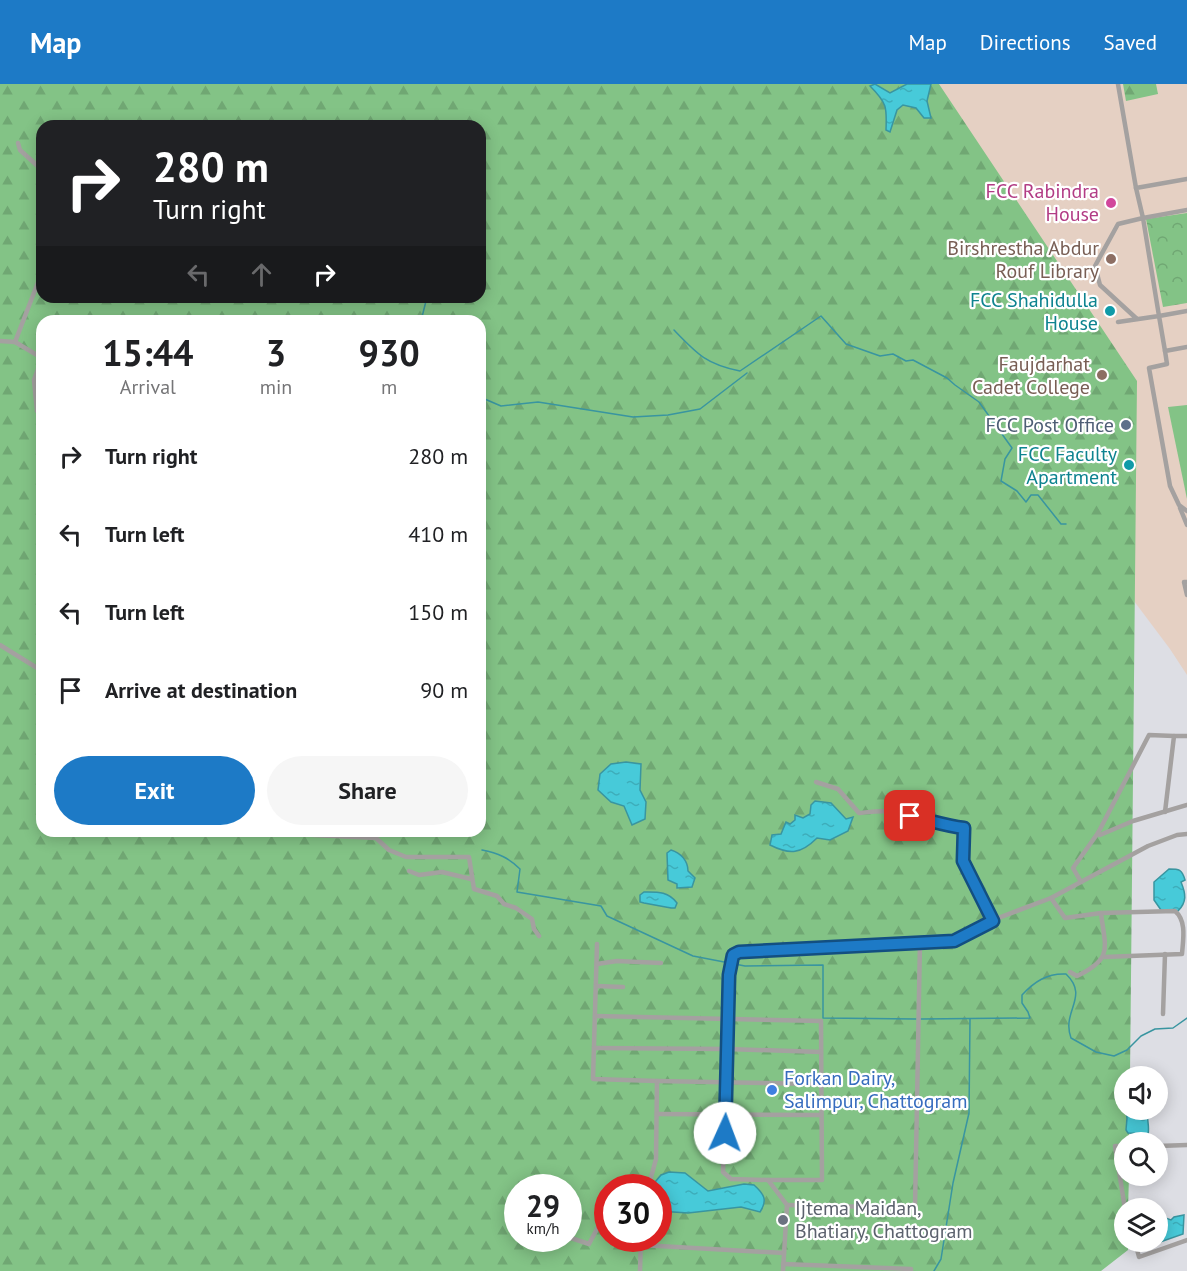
<!DOCTYPE html>
<html lang="en">
<head>
<meta charset="utf-8">
<style>
	:root { --surface:#fff; --page:#f6f6f6; --text:#202124; --muted:#757577; --accent:#1d7ac6 }
	body { margin:0; font-family:"PT Sans",sans-serif; background:var(--page); color:var(--text); height:100vh; display:flex; flex-direction:column; font-size:22px; white-space:nowrap }
	* { box-sizing:border-box; margin:0 }
	p { font-size:20px; color:var(--muted) }
	.icon { flex:none; width:33px; height:33px; fill:none; stroke:currentColor; stroke-width:2; stroke-linecap:round; stroke-linejoin:round }
	.map { position:relative; flex:1; overflow:hidden }
	.drawer { position:absolute; left:36px; top:231px; width:450px; height:522px; display:flex; flex-direction:column; background:var(--surface); border-radius:18px; box-shadow:0 3px 15px #0003 }
	.drawer>* { flex:none }
	.guide { position:absolute; left:36px; top:36px; width:450px; height:183px; border-radius:18px; box-shadow:0 3px 15px #0003; background:#202124; color:#fff; overflow:hidden }
	.tools { position:absolute; left:1114px; top:982px; display:grid; gap:12px }
	.tools a { display:grid; place-items:center; width:54px; height:54px; border-radius:50%; background:var(--surface); box-shadow:0 3px 15px #0003; font-size:30px }
	.speed { position:absolute; left:504px; top:1090px; display:flex; gap:12px; font-size:30px; font-weight:700; text-align:center }
	.speed>* { display:grid; place-content:center; width:78px; height:78px; border-radius:50%; background:var(--surface); box-shadow:0 3px 15px #0003; line-height:1 }
	.speed small { font-size:15px; font-weight:400 }
	.speed .limit { border:9px solid #d22; background:#fff; color:#111 }
	.pin { position:absolute; display:grid; place-items:center; width:51px; height:51px; color:#fff; margin:-26px; border-radius:12px; box-shadow:0 3px 9px #0006 }
	.me { position:absolute; width:66px; margin:-33px; rotate:2deg; stroke-linejoin:round; filter:drop-shadow(0 0 4px #0008) }
	.turn { display:flex; align-items:center; gap:21px; height:126px; padding:0 18px; font-size:27px }
	.turn .icon { width:78px; height:78px; stroke-width:2.5 }
	.turn b { display:block; font-size:42px; line-height:51px }
	.lanes { display:flex; align-items:center; height:57px; padding:0 18px; background:#0003; justify-content:center; gap:30px; direction:ltr }
	.lanes .off { opacity:.35 }
	.eta { display:flex; justify-content:space-evenly; align-items:center; height:102px; text-align:center }
	.eta b { font-size:36px; font-weight:700; line-height:42px }
	.cta { display:flex; gap:12px; margin-top:auto; padding:12px 18px }
	.cta a { flex:1; height:69px; border-radius:36px; background:var(--accent); color:#fff; font-size:24px; font-weight:700; line-height:69px; text-align:center }
	.cta a+a { background:var(--page); color:var(--text) }
	ul { padding:0; list-style:none }
	li { display:flex; align-items:center; gap:18px; height:78px; padding:0 18px }
	li div { flex:1 }
	li b { display:block; font-size:22px }
	li em { font-style:normal }
	header { display:flex; align-items:center; gap:36px; box-sizing:border-box; height:84px; padding:0 30px; background:var(--accent); color:#fff }
	header strong { font-size:28px }
	nav { display:flex; gap:33px; margin-inline-start:auto; font-size:21px }
	.map>svg:first-child { display:block }
</style>
</head>
<body>
<header>
<strong>Map</strong>
<nav><a>Map</a><a>Directions</a><a>Saved</a></nav>
</header>
<div class="map">
<svg width="1187" height="1187" viewBox="0 0 1187 1187">
	<defs>
		<pattern id="forest-firs" width="22" height="20" patternUnits="userSpaceOnUse" patternTransform="scale(1.5)"><rect width="22" height="20" fill="#83c386"/><path d="M5 1l3.5 6h-7zM16 11l3.5 6h-7z" fill="#70a773"/></pattern>
		<pattern id="park-crowns" width="20" height="18" patternUnits="userSpaceOnUse" patternTransform="scale(1.5)"><rect width="20" height="18" fill="#83c386"/><path d="M2 6a3 3 0 1 1 6 0M12 15a3 3 0 1 1 6 0" fill="none" stroke="#70a773"/></pattern>
		<pattern id="water-ripples" width="26" height="14" patternUnits="userSpaceOnUse" patternTransform="scale(1.5)"><rect width="26" height="14" fill="#47cad9"/><path d="M2 4q2-2 4 0t4 0M15 11q2-2 4 0t4 0" fill="none" stroke="#3dadba"/></pattern>
	</defs>
	<rect width="100%" height="100%" fill="#dddee4"/>
	<polygon fill="#e5d0c3" points="816,0 1187,0 1187,591 1170,565 1134,517"/>
	<polygon fill="#83c386" points="1187,321 1187,415 1168,323"/>
	<g fill="url(#forest-firs)" fill-rule="evenodd">
		<path d="M 0,0 L 939,0 L 1137,297 L 1130,993 L 1125,993 L 1125,1026 L 1129,1026 L 1129,1059 L 1125,1059 L 1125,1092 L 1129,1092 L 1128,1125 L 1125,1125 L 1125,1158 L 1128,1158 L 1128,1166 L 1101,1187 L 0,1187 ZM 42,42 L 480,42 L 480,213 L 42,213 ZM 42,237 L 480,237 L 480,747 L 42,747 ZM 518,1104 L 568,1104 L 568,1155 L 518,1155 ZM 608,1104 L 658,1104 L 658,1155 L 608,1155 Z"/>
		<polygon points="1123,0 1156,0 1158,10 1126,17"/>
	</g>
	<polygon fill="url(#park-crowns)" points="1187,129 1187,219 1163,223 1146,135"/>
	<g fill="url(#water-ripples)" stroke="#3995a0" stroke-width="1.5">
		<path d="M 875,0 L 890,9 L 907,0 L 931,0 L 927,17 L 931,34 L 924,34 L 916,24 L 903,21 L 897,26 L 890,48 L 886,46 C 887,23 887,19 870,2 Z"/>
		<polygon points="626,678 641,680 640,706 646,718 645,735 632,741 624,722 611,718 598,706 600,690 611,680"/>
		<path d="M 815,717 L 831,719 L 846,735 L 853,733 L 848,747 L 830,756 L 817,754 C 801,770 790,771 770,761 L 772,751 L 781,750 L 786,738 L 790,740 L 795,736 L 795,731 L 803,734 L 810,730 L 811,721 Z"/>
		<path d="M 671,766 C 681,769 688,777 688,787 L 695,794 L 692,803 L 677,804 L 677,800 L 668,796 L 667,769 Z"/>
		<path d="M 1169,785 C 1179,785 1182,785 1185,796 L 1181,798 C 1186,810 1187,818 1178,827 L 1161,826 L 1154,816 L 1154,798 Z"/>
		<path d="M 644,808 C 657,808 668,807 677,819 L 675,824 L 671,824 L 644,819 L 640,818 L 640,811 Z"/>
		<path d="M 1126,1026 L 1148,1026 C 1146,1035 1150,1042 1148,1050 L 1128,1049 L 1126,1046 L 1127,1034 Z"/>
		<path d="M 669,1088 L 685,1089 L 708,1107 L 744,1100 L 754,1101 C 764,1110 768,1116 760,1128 L 741,1123 L 688,1129 L 659,1127 L 658,1104 L 650,1104 L 661,1091 Z"/>
		<polygon points="1184,1131 1183,1150 1149,1162 1149,1158 1158,1158 1158,1137 1163,1133 1171,1136 1174,1133"/>
	</g>
	<g fill="none" stroke-linecap="round" stroke-linejoin="round">
		<g stroke="#3995a0" stroke-width="1.5">
			<polyline points="421,237 427,213"/>
			<path d="M 674,246 C 697,270 706,280 740,287 L 821,232 L 846,260 L 880,272 L 893,270 L 906,277 L 913,276 L 947,294 L 955,301 L 979,318 L 1012,364 L 1005,375 L 1001,397 L 1017,407 L 1026,418 L 1031,411 L 1038,411 L 1061,440 L 1066,440"/>
			<polyline points="480,313 501,322 538,318 633,333 668,331 700,325 747,289"/>
			<path d="M 482,766 C 498,769 509,774 520,785 L 517,808 L 601,822 L 607,832 L 693,872 L 745,882 L 823,881 L 823,934 L 916,935"/>
			<path d="M 921,935 L 1030,934 L 1028,928 L 1022,919 L 1022,911 C 1034,898 1047,889 1066,890 C 1090,913 1061,927 1071,954 L 1096,968 L 1114,972 L 1127,966 L 1141,952 L 1155,945 L 1173,944 L 1187,934"/>
			<polyline points="934,1187 941,1175 953,1099 969,1029 970,935"/>
		</g>
		<g stroke="#a4a1a0" stroke-width="4.5">
			<polyline points="1118,0 1136,104"/>
			<polyline points="18,59 20,66 42,86"/>
			<polyline points="1187,95 1136,104 1143,134 1187,126"/>
			<polyline points="1118,238 1159,232 1143,134 1118,140 1095,182 1100,201 1137,235"/>
			<polyline points="0,257 15,258 42,188"/>
			<polyline points="15,258 42,274 34,296 37,327 42,332"/>
			<polyline points="1187,263 1165,267 1167,280 1149,284 1170,402 1179,421 1187,427"/>
			<polyline points="1165,267 1159,232 1187,227"/>
			<polyline points="1180,424 1187,441"/>
			<polyline points="1187,498 1184,498 1187,511"/>
			<polyline points="0,561 42,587"/>
			<polyline points="1174,652 1187,652"/>
			<path d="M 816,698 L 838,705 L 859,729 C 870,728 882,726 893,728 C 917,731 940,741 964,744 L 963,777 L 993,836"/>
			<polyline points="311,747 313,751 376,754 389,766 406,773 469,773 474,805 497,812 504,820 516,824 532,835 534,845 539,852"/>
			<polyline points="1098,749 1149,651 1174,652 1165,728"/>
			<polyline points="409,787 419,791 442,788 471,795"/>
			<polyline points="1081,798 1073,784 1098,749 1100,751 1133,737 1187,721"/>
			<path d="M 1051,814 L 1065,834 L 1101,829 L 1175,827 C 1187,837 1183,856 1182,870 L 1104,873"/>
			<polyline points="597,860 593,995 657,997 656,1075 650,1097 640,1104"/>
			<polyline points="597,880 617,877 661,879"/>
			<path d="M 1070,888 L 1077,892 C 1114,874 1105,864 1101,829"/>
			<polyline points="596,902 623,903"/>
			<polyline points="1163,930 1165,870"/>
			<polyline points="595,932 821,937 822,1096 768,1096"/>
			<polyline points="594,964 727,965 821,968"/>
			<polyline points="657,997 821,1000"/>
			<polyline points="657,1030 821,1031"/>
			<polyline points="1125,1062 1115,1062 1125,1125"/>
			<polyline points="1158,1062 1187,1061"/>
			<polyline points="787,1121 915,1124 920,858"/>
			<polyline points="513,1148 518,1148"/>
			<polyline points="568,1153 589,1160 608,1124"/>
			<polyline points="1135,1158 1139,1173 1187,1156"/>
			<polyline points="641,1161 784,1169"/>
			<polyline points="783,1180 911,1185 911,1187"/>
			<polyline points="640,1187 641,1155"/>
			<polyline points="783,1187 787,1121 768,1096 731,1095 723,1088 729,891 733,871 739,868 954,857 993,836 1051,814 1148,762 1177,751 1187,750"/>
		</g>
	</g>
	<g fill="none" stroke-linecap="round" stroke-linejoin="round">
		<defs>
			<path id="route" d="M 725,1049 L 729,891 L 733,871 L 739,868 L 954,857 L 993,837 L 963,777 L 964,744 C 946,742 929,736 910,732"/>
		</defs>
		<use href="#route" stroke="#134f81" stroke-width="15"/>
		<use href="#route" stroke="#1d7ac6" stroke-width="10"/>
	</g>
	<circle fill="#d1479c" stroke="#fff" stroke-width="2" cx="1111" cy="119" r="6"/>
	<g fill="#8d6e63" stroke="#fff" stroke-width="2">
		<circle cx="1111" cy="175" r="6"/>
		<circle cx="1102" cy="291" r="6"/>
	</g>
	<g fill="#0f9aa8" stroke="#fff" stroke-width="2">
		<circle cx="1110" cy="227" r="6"/>
		<circle cx="1129" cy="381" r="6"/>
	</g>
	<circle fill="#5c6f8a" stroke="#fff" stroke-width="2" cx="1126" cy="341" r="6"/>
	<circle fill="#3f7fe0" stroke="#fff" stroke-width="2" cx="772" cy="1006" r="6"/>
	<circle fill="#6b7280" stroke="#fff" stroke-width="2" cx="783" cy="1136" r="6"/>
	<g text-anchor="middle" dominant-baseline="central" stroke-width="4.5" stroke-linejoin="round" paint-order="stroke">
		<g font-size="20" fill="#b23c85" stroke="#fff" text-anchor="end">
			<text x="1099" y="107">FCC Rabindra<tspan x="1099" dy="23">House</tspan></text>
		</g>
		<g font-size="20" fill="#785e54" stroke="#fff" text-anchor="end">
			<text x="1099" y="164">Birshrestha Abdur<tspan x="1099" dy="23">Rouf Library</tspan></text>
			<text x="1090" y="280">Faujdarhat<tspan x="1090" dy="23">Cadet College</tspan></text>
		</g>
		<g font-size="20" fill="#0d838f" stroke="#fff" text-anchor="end">
			<text x="1098" y="216">FCC Shahidulla<tspan x="1098" dy="23">House</tspan></text>
			<text x="1117" y="370">FCC Faculty<tspan x="1117" dy="23">Apartment</tspan></text>
		</g>
		<g font-size="20" fill="#4e5e75" stroke="#fff" text-anchor="end">
			<text x="1114" y="341">FCC Post Office</text>
		</g>
		<g font-size="20" fill="#366cbe" stroke="#fff" text-anchor="start">
			<text x="784" y="994">Forkan Dairy,<tspan x="784" dy="23">Salimpur, Chattogram</tspan></text>
		</g>
		<g font-size="20" fill="#5b616d" stroke="#fff" text-anchor="start">
			<text x="795" y="1124">Ijtema Maidan,<tspan x="795" dy="23">Bhatiary, Chattogram</tspan></text>
		</g>
	</g>
</svg>
<div class="tools">
<a><svg class="icon" aria-label="sound" viewBox="0 0 24 24"><path d="M4 9h4l5-4v14l-5-4H4zM17 9q2 3 0 6"/></svg></a>
<a><svg class="icon" aria-label="search" viewBox="0 0 24 24"><circle cx="10" cy="10" r="6"/><path d="M15 15l6 6"/></svg></a>
<a><svg class="icon" aria-label="layers" viewBox="0 0 24 24"><path d="M12 4l9 5-9 5-9-5zM3 14l9 5 9-5"/></svg></a>
</div>
<div class="speed"><div>29<small>km/h</small></div><div class="limit">30</div></div>
<div class="pin" style="left:910px;top:732px;background:#d93025"><svg class="icon" aria-label="arrive" viewBox="0 0 24 24"><path d="M6 21V4h12l-3 4 3 4H6"/></svg></div>
<svg class="me" style="left:725px;top:1049px" viewBox="-20 -20 40 40"><circle r="19" fill="#fff"/><path d="M0-13L10 11 0 6-10 11z" fill="#1d7ac6"/></svg>
<div class="guide">
<div class="turn"><svg class="icon" aria-label="right" viewBox="0 0 24 24"><path d="M7 20v-9h11M14 6l5 5-5 5"/></svg><div><b>280 m</b>Turn right</div></div>
<div class="lanes"><svg class="icon off" aria-label="left" viewBox="0 0 24 24"><path d="M17 20v-9H6M10 6l-5 5 5 5"/></svg><svg class="icon off" aria-label="ahead" viewBox="0 0 24 24"><path d="M12 20V5M6 11l6-6 6 6"/></svg><svg class="icon" aria-label="right" viewBox="0 0 24 24"><path d="M7 20v-9h11M14 6l5 5-5 5"/></svg></div>
</div>
<section class="drawer">
<div class="eta">
<div><b>15:44</b><p>Arrival</p></div>
<div><b>3</b><p>min</p></div>
<div><b>930</b><p>m</p></div>
</div>
<ul>
<li><svg class="icon" aria-label="right" viewBox="0 0 24 24"><path d="M7 20v-9h11M14 6l5 5-5 5"/></svg><div><b>Turn right</b></div><em>280 m</em></li>
<li><svg class="icon" aria-label="left" viewBox="0 0 24 24"><path d="M17 20v-9H6M10 6l-5 5 5 5"/></svg><div><b>Turn left</b></div><em>410 m</em></li>
<li><svg class="icon" aria-label="left" viewBox="0 0 24 24"><path d="M17 20v-9H6M10 6l-5 5 5 5"/></svg><div><b>Turn left</b></div><em>150 m</em></li>
<li><svg class="icon" aria-label="arrive" viewBox="0 0 24 24"><path d="M6 21V4h12l-3 4 3 4H6"/></svg><div><b>Arrive at destination</b></div><em>90 m</em></li>
</ul>
<div class="cta"><a>Exit</a><a>Share</a></div>
</section>
</div>
</body>
</html>
